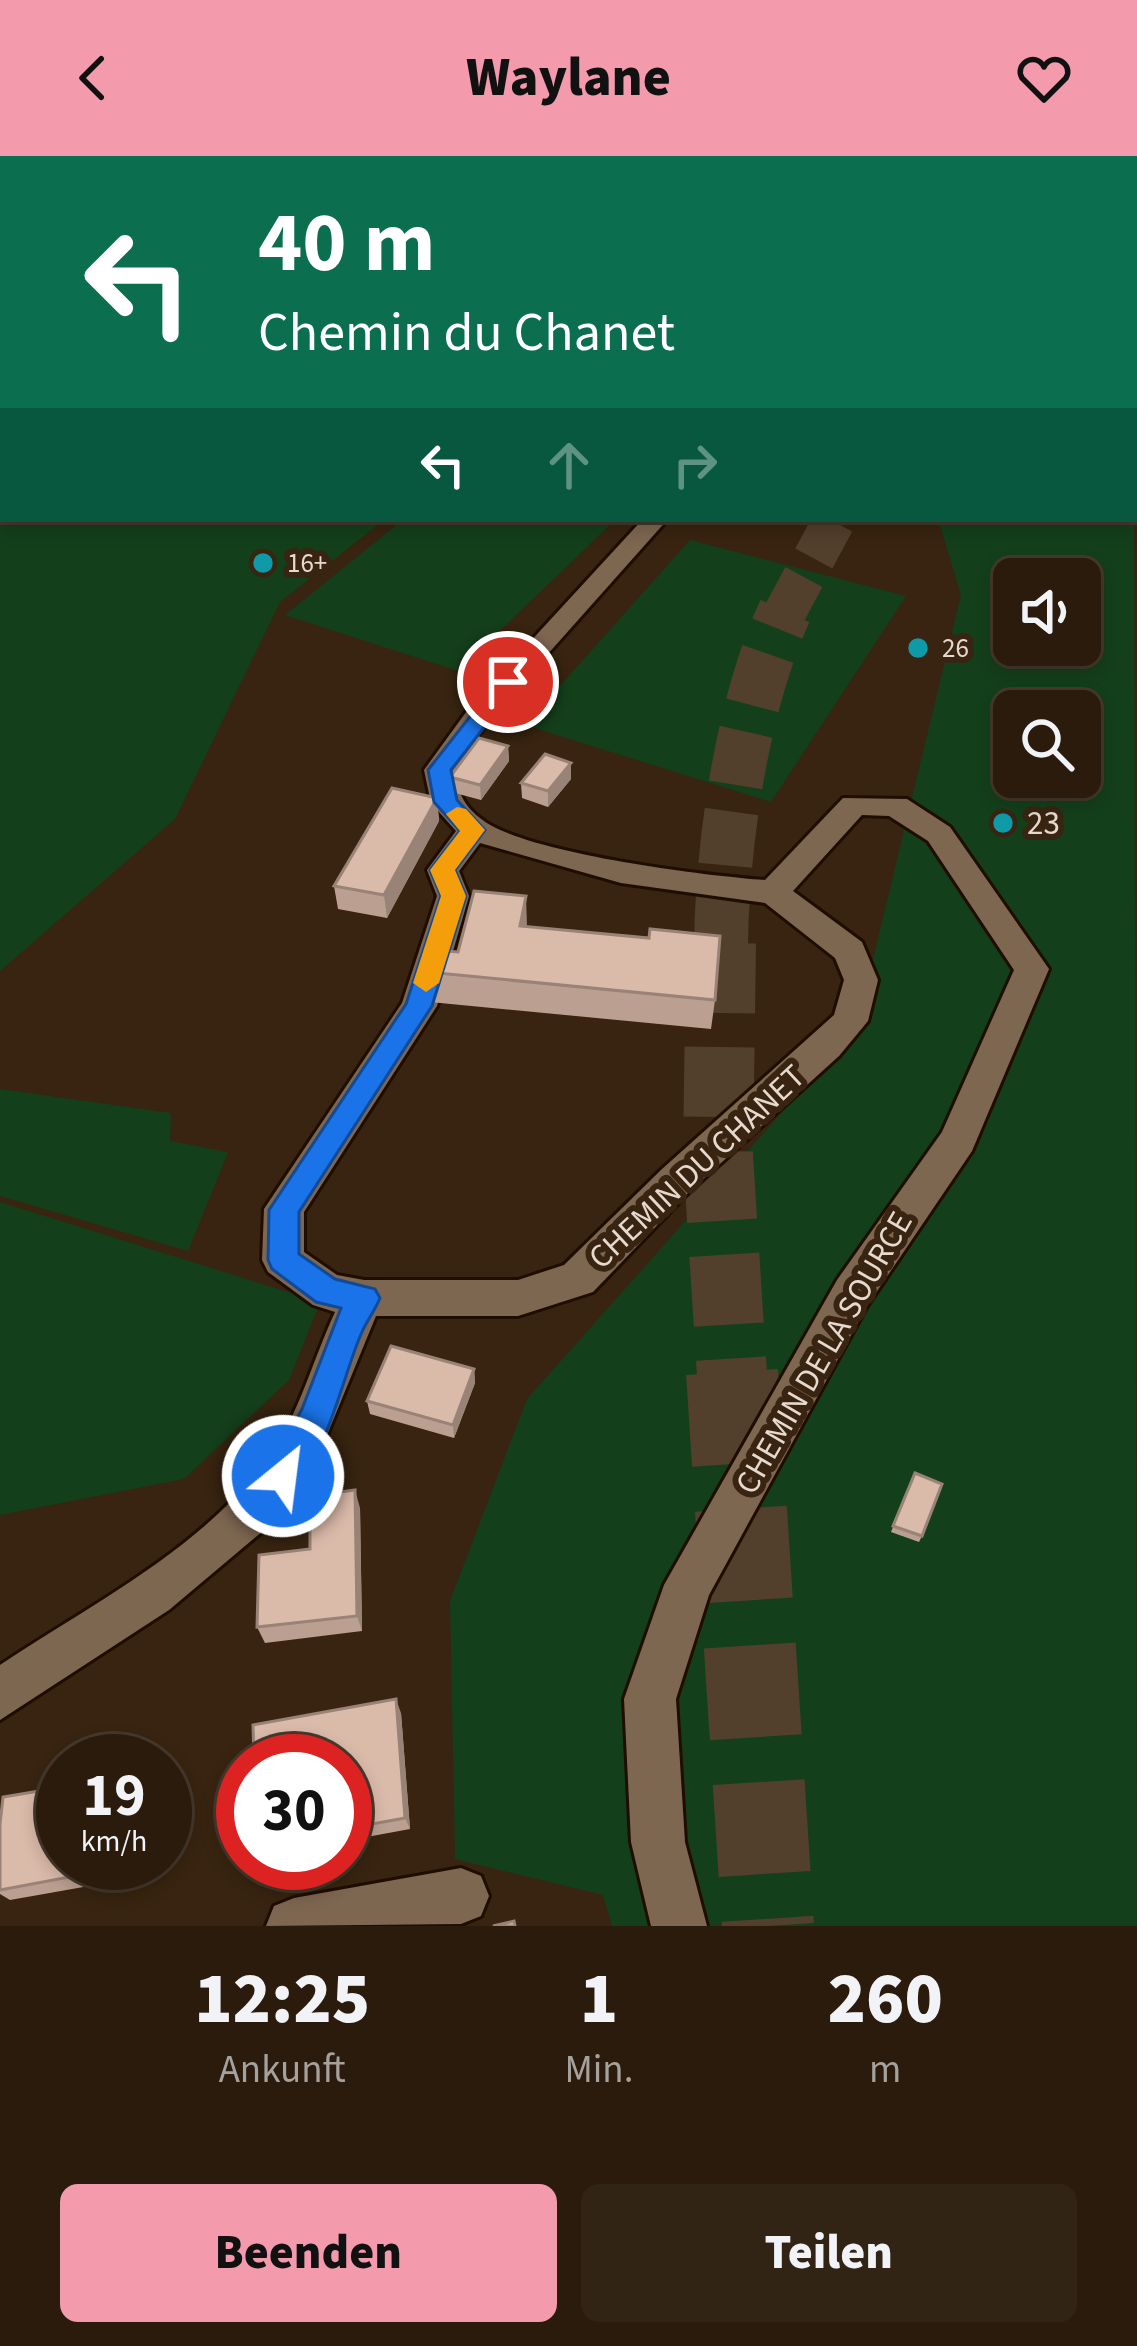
<!DOCTYPE html>
<html lang="de">
<head>
<meta charset="utf-8">
<style>
	:root { --surface:#2a1b0c; --page:#322415; --text:#f1f3f6; --muted:#a5a19d; --line:#46392d; --accent:#f39aac }
	body { margin:0; font-family:"Source Sans 3",sans-serif; background:var(--page); color:var(--text); height:100vh; display:flex; flex-direction:column; font-size:45px; white-space:nowrap }
	* { box-sizing:border-box; margin:0 }
	p { font-size:39px; color:var(--muted) }
	.icon { flex:none; width:66px; height:66px; fill:none; stroke:currentColor; stroke-width:2; stroke-linecap:round; stroke-linejoin:round }
	.map { position:relative; height:1770px; overflow:hidden }
	.details { display:flex; flex-direction:column; background:var(--surface); flex:1 }
	.details>* { flex:none }
	.banner { position:absolute; left:0px; top:0px; width:1137px; height:366px; box-shadow:0 6px 18px #0003,0 0 0 3px var(--line); background:#0b6e4f; color:#fff; overflow:hidden }
	.controls { position:absolute; left:993px; top:402px; display:grid; gap:24px }
	.controls a { display:grid; place-items:center; width:108px; height:108px; border-radius:18px; background:var(--surface); box-shadow:0 6px 18px #0003,0 0 0 3px var(--line); font-size:60px }
	.speed { position:absolute; left:36px; top:1578px; display:flex; gap:24px; font-size:60px; font-weight:700; text-align:center }
	.speed>* { display:grid; place-content:center; width:156px; height:156px; border-radius:50%; background:var(--surface); box-shadow:0 6px 18px #0003,0 0 0 3px var(--line); line-height:1 }
	.speed small { font-size:30px; font-weight:400 }
	.speed .limit { border:18px solid #d22; background:#fff; color:#111 }
	.pin { position:absolute; display:grid; place-items:center; width:102px; height:102px; color:#fff; margin:-51px; border:6px solid #fff; border-radius:50%; box-shadow:0 3px 12px #0007 }
	.me { position:absolute; width:132px; margin:-66px; rotate:29deg; stroke-linejoin:round; filter:drop-shadow(0 0 9px #0008) }
	.turn { display:flex; align-items:center; gap:42px; height:252px; padding:0 60px; font-size:54px }
	.turn .icon { width:156px; height:156px; stroke-width:2.5 }
	.turn b { display:block; font-size:84px; line-height:102px }
	.lanes { display:flex; align-items:center; height:114px; padding:0 60px; background:#0003; justify-content:center; gap:60px; direction:ltr }
	.lanes .off { opacity:.35 }
	.eta { display:flex; justify-content:space-evenly; align-items:center; height:204px; text-align:center }
	.eta b { font-size:72px; font-weight:800; line-height:84px }
	.cta { display:flex; gap:24px; margin-top:auto; padding:24px 60px }
	.cta a { flex:1; height:138px; border-radius:18px; background:var(--accent); color:#111; font-size:48px; font-weight:800; line-height:138px; text-align:center }
	.cta a+a { background:var(--page); color:var(--text) }
	header { display:flex; justify-content:space-between; align-items:center; height:156px; padding:0 60px; background:var(--accent); color:#111; font-size:54px; font-weight:800 }
	.map>svg:first-child { display:block }
</style>
</head>
<body>
<header><svg class="icon" aria-label="back" viewBox="0 0 24 24"><path d="M15 5l-7 7 7 7"/></svg>Waylane<svg class="icon" aria-label="heart" viewBox="0 0 24 24"><path d="M12 20l-8-8c-3-5 5-10 8-4 3-6 11-1 8 4z"/></svg></header>
<div class="map">
<svg width="1137" height="1770" viewBox="0 0 1137 1770">
	<rect width="100%" height="100%" fill="#382410"/>
	<g fill="#143f1b" fill-rule="evenodd">
		<polygon points="0,0 1137,0 1137,127 1134,135 1134,3 3,3 3,363 385,363 280,446 175,663 0,815"/>
		<path d="M 1134,288 L 1137,1770 L 612,1770 L 603,1739 L 455,1703 L 450,1445 L 527,1243 L 856,873 L 961,439 L 938,363 L 1134,363 ZM 1014,423 L 1080,423 L 1080,489 L 1014,489 ZM 1014,555 L 1080,555 L 1080,621 L 1014,621 Z"/>
		<polygon points="404,363 608,363 614,365 458,515 285,459"/>
		<polygon points="690,384 906,440 771,646 525,569"/>
		<polygon points="0,933 171,957 170,985 228,996 188,1095 0,1040"/>
		<polygon points="0,1046 320,1146 289,1224 184,1323 0,1359"/>
	</g>
	<g fill="none" stroke-linecap="round" stroke-linejoin="round">
		<polyline stroke="#523f2c" stroke-width="42" stroke-dasharray="42 21" stroke-linecap="butt" points="784,458 835,363"/>
		<path stroke="#523f2c" stroke-width="54" stroke-dasharray="54 27" stroke-linecap="butt" d="M 721,790 C 722,688 742,548 785,455"/>
		<polyline stroke="#523f2c" stroke-width="70" stroke-dasharray="70 34" stroke-linecap="butt" points="721,787 718,1000 732,1219"/>
		<polyline stroke="#523f2c" stroke-width="92" stroke-dasharray="92 45" stroke-linecap="butt" points="732,1216 768,1770"/>
		<defs>
			<g id="minor">
				<path d="M 643,363 L 668,363 L 489,564 L 454,614 C 459,636 462,648 480,662 C 521,697 707,720 765,724 L 843,642 L 907,643 L 950,671 L 1049,813 L 972,995 L 867,1150 L 709,1439 L 676,1543 L 685,1686 L 707,1770 L 651,1770 L 631,1686 L 624,1543 L 664,1429 L 837,1124 L 942,976 L 1014,814 L 928,685 L 889,660 L 862,659 L 793,735 L 862,786 L 878,824 L 868,865 L 839,900 L 690,1035 L 593,1136 L 518,1160 L 376,1160 L 313,1313 L 276,1364 L 169,1454 L 0,1564 L 0,1509 C 91,1448 206,1391 270,1299 C 300,1256 313,1203 335,1156 L 313,1149 L 268,1116 L 262,1104 L 264,1053 L 402,847 L 437,740 L 427,714 L 456,675 L 431,647 L 424,614 L 469,552 ZM 480,687 L 621,727 L 765,747 L 835,802 L 844,824 L 834,859 L 662,1013 L 564,1109 L 518,1124 L 364,1124 L 337,1119 L 304,1096 L 304,1056 L 437,850 L 469,740 L 459,715 Z"/>
				<polygon points="461,1712 481,1720 489,1740 481,1760 461,1768 266,1770 274,1750 294,1742"/>
			</g>
			<polygon id="motorway" points="1134,221 1137,222 1137,254 1134,253"/>
		</defs>
		<use href="#minor" stroke="#1f0d00" stroke-width="6"/>
		<use href="#motorway" stroke="#1f0d00" stroke-width="6"/>
		<use href="#minor" fill="#7e6751" fill-rule="evenodd"/>
		<use href="#motorway" fill="#b97077" fill-rule="evenodd"/>
	</g>
	<g fill="#bba091">
		<polygon points="508,590 509,605 481,644 451,636 450,621"/>
		<polygon points="571,607 571,623 548,651 522,642 521,627"/>
		<polygon points="437,642 439,665 387,762 338,753 334,730"/>
		<polygon points="527,770 715,844 711,873 430,846 427,816 458,796"/>
		<polygon points="474,1213 475,1227 454,1282 370,1258 367,1245"/>
		<polygon points="915,1317 922,1380 919,1386 891,1376"/>
		<polygon points="360,1352 362,1475 265,1487 257,1471 310,1393"/>
		<polygon points="401,1557 410,1673 345,1685 345,1605"/>
		<polygon points="0,1668 141,1707 140,1721 10,1744 0,1738"/>
	</g>
	<g fill="#998276">
		<polygon points="508,590 509,605 481,644 480,629"/>
		<polygon points="571,607 571,623 548,651 548,635"/>
		<polygon points="437,642 439,665 387,762 384,739"/>
		<polygon points="526,740 527,770 520,770"/>
		<polygon points="474,1213 475,1227 454,1282 453,1269"/>
		<polygon points="355,1334 360,1352 362,1475 357,1460"/>
		<polygon points="396,1543 401,1557 410,1673 405,1662"/>
		<polygon points="128,1707 141,1707 140,1721 128,1710"/>
	</g>
	<g fill="#dabaa9" stroke="#998276" stroke-width="3">
		<polygon points="479,582 508,590 480,629 450,621"/>
		<polygon points="545,598 571,607 548,635 521,627"/>
		<polygon points="392,632 437,642 384,739 334,730"/>
		<polygon points="474,735 526,740 520,770 649,782 650,773 720,780 715,844 427,816 433,794 458,796"/>
		<polygon points="391,1190 474,1213 453,1269 367,1245"/>
		<polygon points="915,1317 942,1328 922,1380 893,1370"/>
		<polygon points="355,1334 357,1460 257,1471 259,1399 310,1393 310,1340"/>
		<polygon points="396,1543 405,1662 345,1673 345,1605 254,1605 253,1569"/>
		<polygon points="63,1631 63,1707 128,1707 128,1710 0,1734 0,1668 3,1641"/>
		<polygon points="514,1765 515,1770 493,1770"/>
	</g>
	<path fill="#1a73e8" stroke="#114b97" stroke-width="3" d="M 508,519 L 519,526 L 451,614 L 457,644 L 485,674 L 455,714 L 466,740 L 432,850 L 299,1056 L 299,1098 L 335,1123 L 375,1133 L 380,1142 C 375,1154 367,1165 362,1176 C 344,1214 323,1321 283,1337 L 271,1332 L 266,1320 L 302,1253 L 341,1152 L 316,1146 L 272,1113 L 268,1104 L 269,1054 L 406,848 L 441,740 L 430,714 L 460,675 L 434,646 L 428,614 L 501,521 Z"/>
	<polygon fill="#f59e0b" points="457,651 466,653 485,674 455,714 466,740 439,827 426,836 413,827 441,740 430,714 460,675 446,658"/>
	<g fill="#0f9aa8" stroke="#382410" stroke-width="4.5">
		<circle cx="263" cy="407" r="12"/>
		<circle cx="918" cy="492" r="12"/>
		<circle cx="1003" cy="667" r="12"/>
	</g>
	<g text-anchor="middle" dominant-baseline="central" stroke-width="12" stroke-linejoin="round" paint-order="stroke">
		<g font-size="27" fill="#e6d9cd" stroke="#382410" text-anchor="start">
			<text x="287" y="407">16+</text>
			<text x="942" y="492">26</text>
		</g>
		<g font-size="33" fill="#e6d9cd" stroke="#382410" text-anchor="start">
			<text x="1027" y="667">23</text>
		</g>
		<g font-size="33" fill="#e6d9cd" stroke="#382410">
			<text transform="translate(697 1011) rotate(-43)">CHEMIN DU CHANET</text>
			<text transform="translate(824 1197) rotate(-60)">CHEMIN DE LA SOURCE</text>
		</g>
	</g>
</svg>
<div class="controls">
<a><svg class="icon" aria-label="sound" viewBox="0 0 24 24"><path d="M4 9h4l5-4v14l-5-4H4zM17 9q2 3 0 6"/></svg></a>
<a><svg class="icon" aria-label="search" viewBox="0 0 24 24"><circle cx="10" cy="10" r="6"/><path d="M15 15l6 6"/></svg></a>
</div>
<div class="speed"><div>19<small>km/h</small></div><div class="limit">30</div></div>
<div class="pin" style="left:508px;top:526px;background:#d93025"><svg class="icon" aria-label="arrive" viewBox="0 0 24 24"><path d="M6 21V4h12l-3 4 3 4H6"/></svg></div>
<svg class="me" style="left:283px;top:1320px" viewBox="-20 -20 40 40"><circle r="17" fill="#1a73e8" stroke="#fff" stroke-width="3"/><path d="M0-11L8 9 0 5-8 9z" fill="#fff"/></svg>
<div class="banner">
<div class="turn"><svg class="icon" aria-label="left" viewBox="0 0 24 24"><path d="M17 20v-9H6M10 6l-5 5 5 5"/></svg><div><b>40 m</b>Chemin du Chanet</div></div>
<div class="lanes"><svg class="icon" aria-label="left" viewBox="0 0 24 24"><path d="M17 20v-9H6M10 6l-5 5 5 5"/></svg><svg class="icon off" aria-label="ahead" viewBox="0 0 24 24"><path d="M12 20V5M6 11l6-6 6 6"/></svg><svg class="icon off" aria-label="right" viewBox="0 0 24 24"><path d="M7 20v-9h11M14 6l5 5-5 5"/></svg></div>
</div>
</div>
<section class="details">
<div class="eta">
<div><b>12:25</b><p>Ankunft</p></div>
<div><b>1</b><p>Min.</p></div>
<div><b>260</b><p>m</p></div>
</div>
<div class="cta"><a>Beenden</a><a>Teilen</a></div>
</section>
</body>
</html>
